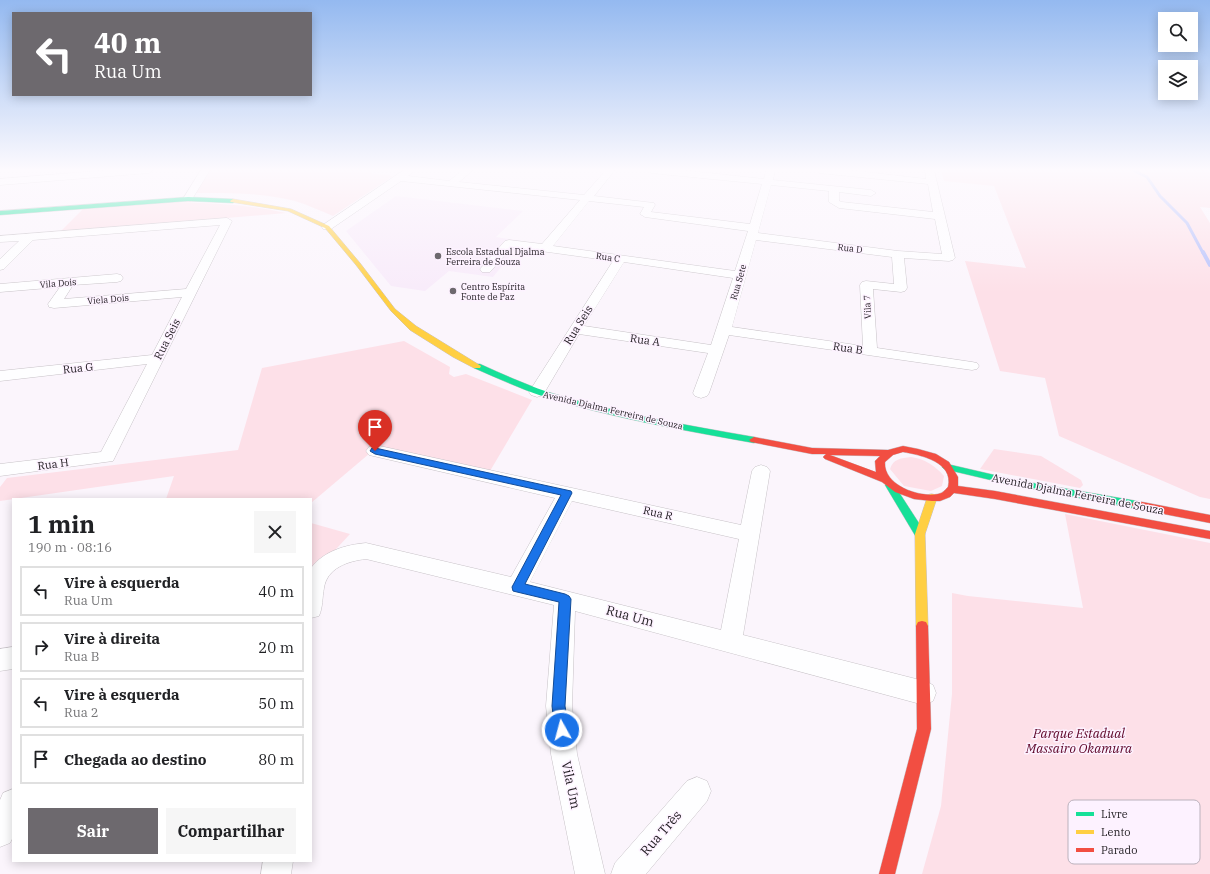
<!DOCTYPE html>
<html lang="pt">
<head>
<meta charset="utf-8">
<style>
	:root { --surface:#fff; --page:#f6f6f6; --text:#202124; --muted:#757577; --line:#e0e0e0; --accent:#6d696e }
	body { margin:0; font-family:"IBM Plex Serif",serif; background:var(--page); color:var(--text); height:100vh; display:flex; flex-direction:column; font-size:15px; white-space:nowrap }
	* { box-sizing:border-box; margin:0 }
	p { font-size:13px; color:var(--muted) }
	.icon { flex:none; width:22px; height:22px; fill:none; stroke:currentColor; stroke-width:2; stroke-linecap:round; stroke-linejoin:round }
	.map { position:relative; flex:1; overflow:hidden }
	.drawer { position:absolute; left:12px; top:498px; width:300px; height:364px; display:flex; flex-direction:column; background:var(--surface); border-radius:0px; box-shadow:0 2px 10px #0003 }
	.drawer>* { flex:none }
	.hud { position:absolute; left:12px; top:12px; width:300px; height:84px; border-radius:0px; box-shadow:0 2px 10px #0003; background:#6d696e; color:#fff; overflow:hidden }
	.tools { position:absolute; left:1158px; top:12px; display:grid; gap:8px }
	.tools a { display:grid; place-items:center; width:40px; height:40px; border-radius:0px; background:var(--surface); box-shadow:0 2px 10px #0003; font-size:20px }
	.pin { position:absolute; display:grid; place-items:center; width:34px; height:34px; color:#fff; margin:-41px -17px; border-radius:50% 50% 50% 0; rotate:-45deg; box-shadow:0 0 4px #0007 }
	.pin .icon { rotate:45deg }
	.me { position:absolute; width:44px; margin:-22px; rotate:353deg; stroke-linejoin:round; filter:drop-shadow(0 0 3px #0008) }
	.turn { display:flex; align-items:center; gap:14px; height:84px; padding:0 16px; font-size:18px }
	.turn .icon { width:52px; height:52px; stroke-width:2.5 }
	.turn b { display:block; font-size:28px; line-height:34px }
	.round { display:grid; place-items:center; flex:none; width:42px; height:42px; border-radius:0px; background:var(--page) }
	.summary { display:flex; align-items:center; justify-content:space-between; height:68px; padding:0 16px }
	h1 { font-size:24px; font-weight:700; line-height:30px }
	.primary-button { display:flex; gap:8px; margin-top:auto; padding:8px 16px }
	.primary-button a { flex:1; height:46px; border-radius:0px; background:var(--accent); color:#fff; font-size:16px; font-weight:700; line-height:46px; text-align:center }
	.primary-button a+a { background:var(--page); color:var(--text) }
	ul { padding:0; list-style:none }
	li { display:flex; align-items:center; gap:12px; height:50px; margin:0 8px 6px; padding:0 8px; border:2px solid var(--line); border-radius:0px }
	li div { flex:1 }
	li b { display:block; font-size:15px }
	li em { font-style:normal }
	.map>svg:first-child { display:block }
</style>
</head>
<body>
<div class="map">
<svg width="1210" height="874" viewBox="0 0 1210 874">
	<rect width="100%" height="100%" fill="#fbf5fc"/>
	<polygon fill="#f8ebfa" points="396,196 523,211 496,237 522,241 493,277 449,271 425,291 391,286 346,231"/>
	<g fill="#fde0e8">
		<path d="M 208,170 L 374,170 L 370,173 L 393,176 L 333,216 C 321,211 308,205 295,201 C 261,192 223,193 187,193 Z"/>
		<polygon points="941,170 1210,170 1210,208 1200,207 1210,223 1210,499 1200,497 1059,436 1045,378 1000,371 965,261 1026,268 994,186 944,181"/>
		<path d="M 178,202 C 215,203 250,205 286,213 L 60,232 L 83,209 Z"/>
		<polygon points="404,341 450,367 449,374 454,377 466,374 532,400 490,471 376,448 311,503 311,499 166,499 174,476 0,501 0,487 7,478 238,450 262,368"/>
		<polygon points="994,449 1041,456 1081,480 1083,485 1080,488 980,469"/>
		<path d="M 911,457 C 925,459 934,465 944,476 L 942,486 L 931,491 L 904,486 L 890,469 C 893,459 901,458 911,457 Z"/>
		<polygon points="1065,514 1210,543 1210,874 922,874 941,806 952,694 952,593 968,596 1083,608"/>
		<polygon points="311,523 350,534 311,576"/>
	</g>
	<g fill="none" stroke-linecap="round" stroke-linejoin="round">
		<polyline stroke="#b6c0fb" stroke-width="3" points="1133,170 1147,177 1160,196 1187,223 1203,253"/>
		<polyline stroke="#b6c0fb" stroke-width="4" points="1203,252 1210,265"/>
		<defs>
			<g id="street">
				<polygon points="110,170 153,170 149,173 0,185 0,179"/>
				<polygon points="201,170 210,170 191,201 185,201 183,199"/>
				<path d="M 404,170 L 411,170 L 413,172 L 408,176 L 449,181 L 463,170 L 473,170 L 459,182 L 584,195 L 606,170 L 615,170 L 594,196 L 654,203 L 655,205 L 651,212 L 750,224 L 762,184 L 651,173 L 647,170 L 681,170 L 764,179 L 766,170 L 775,170 L 773,180 L 871,190 L 876,193 L 871,196 L 839,192 L 839,201 L 842,202 L 933,212 L 928,184 L 819,173 L 815,170 L 849,170 L 926,179 L 925,170 L 934,170 L 955,258 L 953,260 L 949,261 L 904,258 L 907,288 L 905,291 L 901,292 L 873,289 L 877,348 L 972,362 L 977,363 L 979,366 L 977,369 L 972,370 L 729,335 L 709,393 L 707,396 L 701,398 L 695,396 L 693,393 L 708,353 L 579,334 L 543,395 L 537,397 L 531,395 L 529,392 L 613,261 L 512,247 L 490,272 L 482,272 L 480,269 L 505,241 L 509,240 L 542,244 L 580,200 L 401,181 L 331,229 L 323,229 L 322,227 L 323,225 ZM 771,185 L 829,191 L 829,202 L 839,208 L 935,219 L 942,254 L 898,251 L 758,233 ZM 589,201 L 644,207 L 640,214 L 645,217 L 748,231 L 735,271 L 553,246 ZM 756,240 L 892,257 L 894,284 L 866,281 L 862,282 L 860,285 L 863,346 L 732,327 ZM 624,262 L 733,278 L 711,345 L 584,326 Z"/>
				<polygon points="227,218 232,221 113,461 0,476 0,464 101,452 147,364 0,381 0,371 152,355 182,297 54,308 49,307 48,304 60,287 0,292 0,284 117,274 121,275 123,278 121,281 117,282 73,285 64,299 186,289 220,225 33,240 4,269 0,270 0,259 19,241 0,242 0,236"/>
				<path d="M 375,445 L 741,525 L 752,471 L 755,467 L 761,465 L 767,467 L 770,471 L 743,635 L 924,681 L 933,685 L 936,693 L 933,701 L 924,705 L 575,611 L 572,706 L 577,754 L 605,874 L 575,874 L 551,754 L 546,706 L 554,605 L 366,559 C 348,561 327,568 324,588 C 322,598 323,607 319,616 L 311,618 L 311,568 C 324,551 345,545 366,543 L 511,577 L 555,498 L 369,455 L 366,451 L 369,447 ZM 572,501 L 739,539 L 721,630 L 530,582 Z"/>
				<polygon points="13,647 13,669 0,671 0,649"/>
				<polygon points="697,777 707,781 711,791 707,801 646,874 611,874 615,863 687,781"/>
				<polygon points="13,789 13,837 10,843 0,847 0,800 3,793"/>
				<polygon points="263,861 293,861 291,874 261,874"/>
			</g>
			<g id="fast">
				<polygon points="188,197 233,199 236,201 233,203 188,201 0,215 0,211"/>
				<path d="M 474,364 L 480,364 C 502,374 524,384 548,392 C 615,413 685,425 754,437 L 759,440 L 754,443 C 683,430 611,418 542,396 C 519,388 497,378 474,368 L 473,366 Z"/>
				<polygon points="947,464 1016,480 1137,501 1141,502 1142,505 1141,508 1137,509 1016,486 944,469 942,467"/>
				<polygon points="890,482 893,483 924,531 925,534 924,537 920,538 916,537 885,485 887,483"/>
			</g>
			<g id="slow">
				<polygon points="233,199 291,209 329,226 360,263 395,309 416,326 481,366 480,368 474,368 453,357 410,330 391,311 356,265 325,228 288,211 231,202 230,201"/>
				<polygon points="932,494 936,495 937,498 925,534 928,626 926,630 922,631 918,630 916,626 915,534 928,495"/>
			</g>
			<g id="jam">
				<path d="M 754,437 L 812,448 L 888,450 L 903,446 L 918,449 L 936,454 L 949,462 L 958,477 L 958,486 L 995,491 L 1210,531 L 1210,539 L 995,499 L 954,493 L 950,497 L 940,501 L 932,501 L 914,499 L 895,492 L 882,482 L 825,459 L 823,457 L 826,454 L 812,454 L 751,442 L 749,440 ZM 903,452 C 921,455 954,462 948,487 C 945,490 943,493 938,494 C 919,498 883,485 885,462 L 893,455 ZM 830,455 L 880,456 L 875,461 L 876,472 Z"/>
				<polygon points="1137,501 1210,515 1210,523 1133,508 1132,505 1133,502"/>
				<polygon points="922,621 926,622 928,626 931,729 895,874 879,874 917,729 916,626 918,622"/>
			</g>
		</defs>
		<use href="#street" stroke="#c7c2c7" stroke-width="1"/>
		<use href="#fast" stroke="#c7c2c7" stroke-width="1"/>
		<use href="#slow" stroke="#c7c2c7" stroke-width="1"/>
		<use href="#jam" stroke="#c7c2c7" stroke-width="1"/>
		<use href="#street" fill="#fefeff" fill-rule="evenodd"/>
		<use href="#fast" fill="#16e098" fill-rule="evenodd"/>
		<use href="#slow" fill="#ffcf43" fill-rule="evenodd"/>
		<use href="#jam" fill="#f24e42" fill-rule="evenodd"/>
	</g>
	<linearGradient id="sky" x2="0" y2="1"><stop stop-color="#94b9f0"/><stop offset="0.58" stop-color="#fdfafe"/><stop offset="1" stop-color="#fdfafe" stop-opacity="0"/></linearGradient>
	<rect width="1210" height="293" fill="url(#sky)"/>
	<polygon fill="#1a73e8" stroke="#114b97" points="372,448 375,448 571,491 572,493 525,584 565,594 569,596 571,599 565,706 569,730 566,735 562,737 557,735 555,730 552,706 559,602 517,592 513,591 512,587 561,495 375,454 370,451"/>
	<g fill="#6d696e" stroke="#fdf2ff" stroke-width="1.5">
		<circle cx="438" cy="256" r="4"/>
		<circle cx="453" cy="291" r="4"/>
	</g>
	<g text-anchor="middle" dominant-baseline="central" stroke-width="3" stroke-linejoin="round" paint-order="stroke">
		<g font-size="9" fill="#211d22" stroke="#fdf2ff">
			<text transform="translate(850 248) rotate(7)">Rua D</text>
			<text transform="translate(608 257) rotate(8)">Rua C</text>
			<text transform="translate(738 282) rotate(-74)">Rua Sete</text>
			<text transform="translate(58 283) rotate(-5)">Vila Dois</text>
			<text transform="translate(108 299) rotate(-5)">Viela Dois</text>
			<text transform="translate(867 307) rotate(-93)">Vila 7</text>
			<text transform="translate(613 410) rotate(13)">Avenida Djalma Ferreira de Souza</text>
		</g>
		<g font-size="9" fill="#211d22" stroke="#fdf2ff" text-anchor="start">
			<text x="446" y="251">Escola Estadual Djalma<tspan x="446" dy="10">Ferreira de Souza</tspan></text>
			<text x="461" y="286">Centro Espírita<tspan x="461" dy="10">Fonte de Paz</tspan></text>
		</g>
		<g font-size="11" fill="#211d22" stroke="#fdf2ff">
			<text transform="translate(578 325) rotate(-58)">Rua Seis</text>
			<text transform="translate(167 339) rotate(-63)">Rua Seis</text>
			<text transform="translate(645 340) rotate(8)">Rua A</text>
			<text transform="translate(848 348) rotate(8)">Rua B</text>
			<text transform="translate(78 368) rotate(-6)">Rua G</text>
			<text transform="translate(53 464) rotate(-7)">Rua H</text>
			<text transform="translate(1078 494) rotate(11)">Avenida Djalma Ferreira de Souza</text>
			<text transform="translate(658 513) rotate(13)">Rua R</text>
		</g>
		<g font-size="13" fill="#211d22" stroke="#fdf2ff">
			<text transform="translate(630 616) rotate(15)">Rua Um</text>
			<text transform="translate(571 785) rotate(78)">Vila Um</text>
			<text transform="translate(661 833) rotate(-49)">Rua Três</text>
		</g>
		<g font-size="13" font-style="italic" fill="#5d0427" stroke="#fdf2ff">
			<text x="1079" y="733">Parque Estadual<tspan x="1079" dy="15">Massairo Okamura</tspan></text>
		</g>
	</g>
	<rect x="1068" y="800" width="132" height="64" rx="6" fill="#fdf2ff" stroke="#bbb2bd" stroke-width="1"/>
	<rect x="1076" y="812" width="18" height="4" fill="#16e098"/>
	<rect x="1076" y="830" width="18" height="4" fill="#ffcf43"/>
	<rect x="1076" y="848" width="18" height="4" fill="#f24e42"/>
	<g font-size="11" fill="#211d22">
		<text x="1101" y="818">Livre</text>
		<text x="1101" y="836">Lento</text>
		<text x="1101" y="854">Parado</text>
	</g>
</svg>
<div class="tools">
<a><svg class="icon" aria-label="search" viewBox="0 0 24 24"><circle cx="10" cy="10" r="6"/><path d="M15 15l6 6"/></svg></a>
<a><svg class="icon" aria-label="layers" viewBox="0 0 24 24"><path d="M12 4l9 5-9 5-9-5zM3 14l9 5 9-5"/></svg></a>
</div>
<div class="pin" style="left:375px;top:451px;background:#d93025"><svg class="icon" aria-label="arrive" viewBox="0 0 24 24"><path d="M6 21V4h12l-3 4 3 4H6"/></svg></div>
<svg class="me" style="left:562px;top:730px" viewBox="-20 -20 40 40"><circle r="17" fill="#1a73e8" stroke="#fff" stroke-width="3"/><path d="M0-11L8 9 0 5-8 9z" fill="#fff"/></svg>
<div class="hud">
<div class="turn"><svg class="icon" aria-label="left" viewBox="0 0 24 24"><path d="M17 20v-9H6M10 6l-5 5 5 5"/></svg><div><b>40 m</b>Rua Um</div></div>
</div>
<section class="drawer">
<div class="summary"><div><h1>1 min</h1><p>190 m · 08:16</p></div><a class="round"><svg class="icon" aria-label="close" viewBox="0 0 24 24"><path d="M6 6l12 12M18 6L6 18"/></svg></a></div>
<ul>
<li><svg class="icon" aria-label="left" viewBox="0 0 24 24"><path d="M17 20v-9H6M10 6l-5 5 5 5"/></svg><div><b>Vire à esquerda</b><p>Rua Um</p></div><em>40 m</em></li>
<li><svg class="icon" aria-label="right" viewBox="0 0 24 24"><path d="M7 20v-9h11M14 6l5 5-5 5"/></svg><div><b>Vire à direita</b><p>Rua B</p></div><em>20 m</em></li>
<li><svg class="icon" aria-label="left" viewBox="0 0 24 24"><path d="M17 20v-9H6M10 6l-5 5 5 5"/></svg><div><b>Vire à esquerda</b><p>Rua 2</p></div><em>50 m</em></li>
<li><svg class="icon" aria-label="arrive" viewBox="0 0 24 24"><path d="M6 21V4h12l-3 4 3 4H6"/></svg><div><b>Chegada ao destino</b></div><em>80 m</em></li>
</ul>
<div class="primary-button"><a>Sair</a><a>Compartilhar</a></div>
</section>
</div>
</body>
</html>
